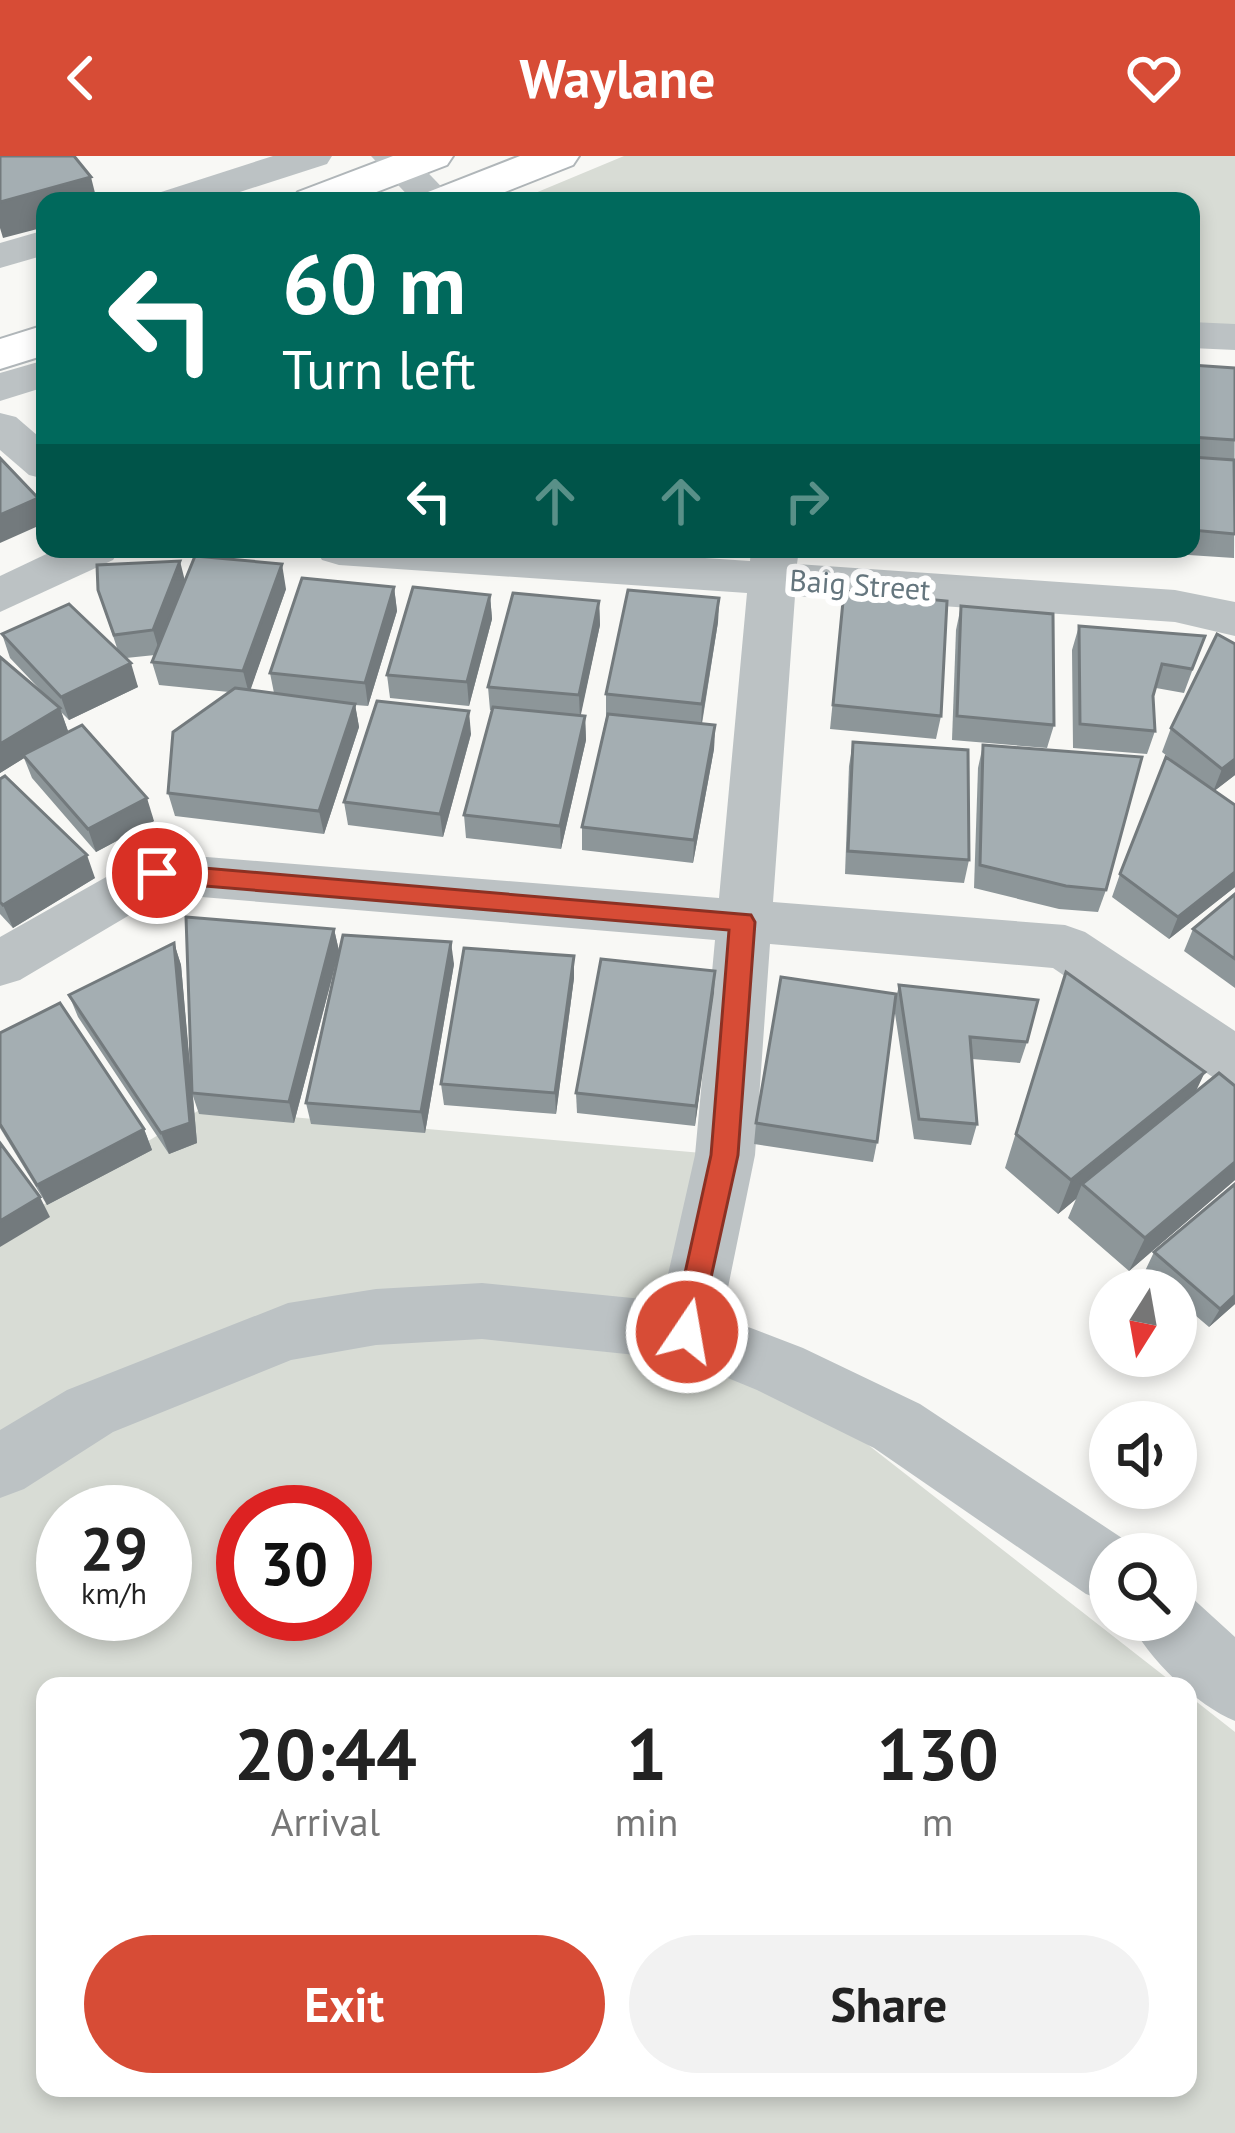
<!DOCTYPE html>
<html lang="en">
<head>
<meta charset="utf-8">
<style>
	:root { --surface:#fff; --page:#f2f2f2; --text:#222; --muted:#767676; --accent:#d74c36 }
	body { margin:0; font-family:"PT Sans",sans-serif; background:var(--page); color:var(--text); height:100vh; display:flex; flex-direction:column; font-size:45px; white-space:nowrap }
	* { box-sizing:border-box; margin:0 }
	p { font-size:39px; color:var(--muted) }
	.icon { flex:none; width:66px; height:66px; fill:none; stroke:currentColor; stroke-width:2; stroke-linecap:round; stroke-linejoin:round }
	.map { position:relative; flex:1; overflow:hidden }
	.panel { position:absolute; left:36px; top:1521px; width:1161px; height:420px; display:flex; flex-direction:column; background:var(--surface); border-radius:24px; box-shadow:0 6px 18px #0003 }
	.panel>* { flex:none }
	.top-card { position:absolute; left:36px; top:36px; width:1164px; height:366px; border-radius:24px; box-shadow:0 6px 18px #0003; background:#00695c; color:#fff; overflow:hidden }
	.needle { width:78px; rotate:191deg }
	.buttons { position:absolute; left:1089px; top:1113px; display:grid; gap:24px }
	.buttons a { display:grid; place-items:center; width:108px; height:108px; border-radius:50%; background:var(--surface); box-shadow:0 6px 18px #0003; font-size:60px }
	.speed { position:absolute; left:36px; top:1329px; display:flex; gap:24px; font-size:60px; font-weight:700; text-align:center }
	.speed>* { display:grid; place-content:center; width:156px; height:156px; border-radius:50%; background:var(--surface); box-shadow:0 6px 18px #0003; line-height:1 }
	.speed small { font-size:30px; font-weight:400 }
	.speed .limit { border:18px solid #d22; background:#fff; color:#111 }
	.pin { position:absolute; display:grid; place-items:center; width:102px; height:102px; color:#fff; margin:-51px; border:6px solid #fff; border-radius:50%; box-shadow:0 3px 12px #0007 }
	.me { position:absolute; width:132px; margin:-66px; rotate:12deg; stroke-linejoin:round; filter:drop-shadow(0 0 9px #0008) }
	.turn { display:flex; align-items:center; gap:42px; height:252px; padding:0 48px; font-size:54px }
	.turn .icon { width:156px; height:156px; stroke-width:2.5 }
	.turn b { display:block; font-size:84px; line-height:102px }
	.lanes { display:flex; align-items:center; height:114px; padding:0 48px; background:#0003; justify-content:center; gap:60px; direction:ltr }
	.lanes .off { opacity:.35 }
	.eta { display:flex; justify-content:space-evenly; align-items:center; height:204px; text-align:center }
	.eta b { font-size:72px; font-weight:700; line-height:84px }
	.cta { display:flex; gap:24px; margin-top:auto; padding:24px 48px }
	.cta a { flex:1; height:138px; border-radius:72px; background:var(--accent); color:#fff; font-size:48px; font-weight:700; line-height:138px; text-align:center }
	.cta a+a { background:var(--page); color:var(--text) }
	header { display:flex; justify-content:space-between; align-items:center; height:156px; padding:0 48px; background:var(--accent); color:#fff; font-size:54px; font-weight:700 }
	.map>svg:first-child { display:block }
</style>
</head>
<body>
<header><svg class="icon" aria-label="back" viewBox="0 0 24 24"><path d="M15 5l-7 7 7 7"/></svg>Waylane<svg class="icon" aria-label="heart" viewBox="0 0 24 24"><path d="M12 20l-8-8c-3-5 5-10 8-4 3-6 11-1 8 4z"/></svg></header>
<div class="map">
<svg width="1235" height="1977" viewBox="0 0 1235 1977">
	<rect width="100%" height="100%" fill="#f8f8f5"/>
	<g fill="#d8dcd5" fill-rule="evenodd">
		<polygon points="624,0 1235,0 1235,174 1191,171 1191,45 516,45"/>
		<path d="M 201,953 L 725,999 L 693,1152 L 1177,1530 L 45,1530 L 45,1932 L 1188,1932 L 1188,1539 L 1235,1576 L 1235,1977 L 0,1977 L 0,1075 ZM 63,1356 L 165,1356 L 165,1458 L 63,1458 ZM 243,1356 L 345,1356 L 345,1458 L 243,1458 Z"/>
	</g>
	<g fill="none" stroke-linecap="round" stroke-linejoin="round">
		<defs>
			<g id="major">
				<polygon points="393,0 453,0 447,9 353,45 291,45 298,36"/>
				<polygon points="520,0 579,0 573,9 482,45 421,45 428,36"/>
				<polygon points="45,169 45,199 0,213 0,183"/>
			</g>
		</defs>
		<use href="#major" stroke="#b0b6b9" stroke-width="4"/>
		<g fill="#bcc2c4" fill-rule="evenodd">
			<polygon points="273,0 332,0 327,8 212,45 152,45 158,37"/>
			<polygon points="371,0 412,0 455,45 413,45"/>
			<polygon points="45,74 45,99 0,112 0,87"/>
			<polygon points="1191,166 1235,168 1235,194 1191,192"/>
			<polygon points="45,204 45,231 0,245 0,217"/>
			<polygon points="0,257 16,261 45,286 45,323 29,319 0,294"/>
			<polygon points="57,393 120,393 113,404 0,456 0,420"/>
			<polygon points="315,393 570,393 750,405 751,393 799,393 797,408 1175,434 1235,446 1235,480 1175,466 795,440 773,746 1065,769 1085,776 1235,875 1235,929 1214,922 1053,812 770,788 755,999 722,1161 803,1192 920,1248 1134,1390 1138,1398 1110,1398 1110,1447 1086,1438 874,1292 757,1234 684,1204 482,1183 376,1189 291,1204 113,1276 24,1333 0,1342 0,1274 67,1234 288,1147 376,1133 482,1127 662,1145 695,999 715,784 165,738 20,824 0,830 0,781 138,703 157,697 719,742 747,437 339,409 322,404"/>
			<path d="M 1176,1434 L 1190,1440 L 1235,1481 L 1235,1565 C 1198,1550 1146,1502 1130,1464 L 1176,1464 Z"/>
		</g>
		<use href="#major" fill="#fff" fill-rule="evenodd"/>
	</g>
	<g fill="#8d9699">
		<polygon points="1191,209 1235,212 1234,402 1158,397 1158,393 1191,393"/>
		<polygon points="1081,393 1137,393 1136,397"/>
		<polygon points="185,425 286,433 250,534 274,537 270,517 394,431 397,455 368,550 355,549 359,571 324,678 175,660 168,637 229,536 159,529 152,506 155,499 126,502 138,531 69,564 61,556 68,575 56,583 154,665 96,696 32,622 24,602 0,617 0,501 48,542 10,502 2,478 118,495 98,434"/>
		<polygon points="844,435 941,560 936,583 830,573"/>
		<polygon points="490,439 492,463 469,550 390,542 387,519"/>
		<polygon points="719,442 718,466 702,568 715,569 714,593 693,707 582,694 582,671 606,562 606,538"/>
		<polygon points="599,445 600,469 580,560 585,560 586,584 561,693 466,682 464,659 492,554 490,554 488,531"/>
		<polygon points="961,450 1054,569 1047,592 952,584 956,474"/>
		<polygon points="1079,470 1205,480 1184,537 1156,532 1153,540 1155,575 1147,598 1073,592 1072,494"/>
		<polygon points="1235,488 1235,619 1214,635 1235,649 1235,731 1169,783 1112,741 1120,718 1190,618 1162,596 1171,572"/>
		<polygon points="471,578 443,681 348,669 344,646"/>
		<polygon points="853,586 969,704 964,727 845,718 849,610"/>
		<polygon points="983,589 1106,734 1098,756 1059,753 974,732 978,612"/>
		<polygon points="0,623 95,722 13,772 0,758"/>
		<polygon points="1235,738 1235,832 1184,795 1193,773"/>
		<polygon points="334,773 339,795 294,967 199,958 193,940 197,987 169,998 78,861 69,839 174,787 181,809 191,925"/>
		<polygon points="574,800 574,822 556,958 444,949 441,928"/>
		<polygon points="454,808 425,977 311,968 306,947"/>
		<polygon points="715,815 695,970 577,957 576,937"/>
		<polygon points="1066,816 1196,936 1235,930 1235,1024 1129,1115 1068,1062 1076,1043 1058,1058 1005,1012"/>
		<polygon points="899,829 1027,886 1020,907 972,903 977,968 971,989 914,983 894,851"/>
		<polygon points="0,877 144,973 152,994 47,1049 0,972"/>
		<polygon points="756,967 877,986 873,1006 754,988"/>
		<polygon points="1235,1028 1235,1148 1209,1171 1176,1143 1176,1134 1166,1134 1145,1115 1154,1096"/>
	</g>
	<g fill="#737a7d">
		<polygon points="91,21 97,45 45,45 45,71 3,82 0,72 0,46"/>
		<polygon points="38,342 45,367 0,387 0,359"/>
		<polygon points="180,405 186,429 160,498 153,474"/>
		<polygon points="282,408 286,433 249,538 243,515"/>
		<polygon points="394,431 397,455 368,550 365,527"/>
		<polygon points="490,439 492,463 469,550 467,526"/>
		<polygon points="719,442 718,466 701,571 702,548"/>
		<polygon points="599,445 600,469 580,563 579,539"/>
		<polygon points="131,507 138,531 69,564 61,541"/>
		<polygon points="355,548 359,571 324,678 319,655"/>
		<polygon points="60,552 68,575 0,617 0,588"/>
		<polygon points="469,555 471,578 443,681 440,658"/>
		<polygon points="585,560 586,584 561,693 560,670"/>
		<polygon points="715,569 714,593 693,707 694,684"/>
		<polygon points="1235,603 1235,619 1213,636 1222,613"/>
		<polygon points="147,642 154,665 96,696 88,673"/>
		<polygon points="87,699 95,722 13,772 3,749"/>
		<polygon points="1235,716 1235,731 1169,783 1178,761"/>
		<polygon points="334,773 339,795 294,967 289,946"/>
		<polygon points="451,786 454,808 425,977 421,956"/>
		<polygon points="174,787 181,809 197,987 169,998 161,977"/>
		<polygon points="574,800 574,822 556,958 555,937"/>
		<polygon points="715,815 714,837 695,970 696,950"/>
		<polygon points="1205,916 1188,952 1082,1028 1076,1043 1058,1058 1071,1024"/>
		<polygon points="144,973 152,994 47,1049 37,1029"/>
		<polygon points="1235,1006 1235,1024 1129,1115 1145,1082"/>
		<polygon points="40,1041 50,1061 0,1091 0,1065"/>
		<polygon points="1235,1139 1235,1148 1209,1171 1220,1153"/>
	</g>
	<g fill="#a4aeb2" stroke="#737a7d" stroke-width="3">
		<polygon points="0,0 74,0 91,21 0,46"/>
		<polygon points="1191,209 1235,212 1235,284 1191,281"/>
		<polygon points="1191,301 1234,304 1235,378 1191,374"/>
		<polygon points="0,302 38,342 0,359"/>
		<polygon points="195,400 282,408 243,515 152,506"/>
		<polygon points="180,405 153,474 114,479 98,434 97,409"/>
		<polygon points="302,422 394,431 365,527 270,517"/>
		<polygon points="413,431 490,439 467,526 387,519"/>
		<polygon points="628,434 719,442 702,548 606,538"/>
		<polygon points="844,435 947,445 941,560 833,549"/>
		<polygon points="513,437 599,445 579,539 488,531"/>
		<polygon points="69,448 131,507 61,541 2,478"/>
		<polygon points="961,450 1053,458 1054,569 957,560"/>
		<polygon points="1079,470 1205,480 1192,513 1162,508 1153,540 1155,575 1080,568"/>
		<polygon points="1217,478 1235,488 1235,603 1222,613 1171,572"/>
		<polygon points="0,501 60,552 0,588"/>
		<polygon points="235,532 355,548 319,655 168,637 173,576"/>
		<polygon points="377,545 469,555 440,658 344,646"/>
		<polygon points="493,551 585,560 560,670 464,659"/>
		<polygon points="608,558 715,569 694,684 582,671"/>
		<polygon points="82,569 147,642 88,673 23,599"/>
		<polygon points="853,586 968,594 969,704 848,695"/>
		<polygon points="983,589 1142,601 1106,734 1066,730 980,709"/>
		<polygon points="1166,601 1235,649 1235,716 1178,761 1120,718"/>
		<polygon points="5,620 87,699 3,749 0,746 0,623"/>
		<polygon points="1235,738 1235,803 1193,773"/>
		<polygon points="186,761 334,773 289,946 192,937"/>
		<polygon points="343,779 451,786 421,956 306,947"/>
		<polygon points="174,787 190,967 161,977 69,839"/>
		<polygon points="464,792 574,800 555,937 441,928"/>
		<polygon points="601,803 715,815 696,950 576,937"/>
		<polygon points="1066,816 1205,916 1071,1024 1016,978"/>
		<polygon points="781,821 896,838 877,986 756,967"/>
		<polygon points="899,829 1038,844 1027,886 970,881 977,968 919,963"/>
		<polygon points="60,847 144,973 37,1029 0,968 0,877"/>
		<polygon points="1219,917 1235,930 1235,1006 1145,1082 1082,1028"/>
		<polygon points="0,987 40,1041 0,1065"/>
		<polygon points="1235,1028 1235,1139 1220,1153 1154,1096"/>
	</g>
	<polygon fill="#d74c36" stroke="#8c3123" stroke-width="3" points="157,708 751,759 755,766 738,999 697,1185 687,1189 676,1185 672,1176 711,999 729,774 157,726 144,717"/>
	<g text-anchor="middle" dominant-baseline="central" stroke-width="12" stroke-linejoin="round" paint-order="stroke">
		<g font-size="30" fill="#65767e" stroke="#fff">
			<text transform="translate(860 428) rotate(4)">Baig Street</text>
		</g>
	</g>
</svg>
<div class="buttons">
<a><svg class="needle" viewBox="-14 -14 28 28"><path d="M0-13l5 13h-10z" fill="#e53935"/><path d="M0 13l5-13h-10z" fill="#767676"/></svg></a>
<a><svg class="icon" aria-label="sound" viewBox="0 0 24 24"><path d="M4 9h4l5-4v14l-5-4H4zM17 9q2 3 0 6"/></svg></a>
<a><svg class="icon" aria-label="search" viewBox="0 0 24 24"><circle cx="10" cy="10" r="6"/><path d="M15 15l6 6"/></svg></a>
</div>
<div class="speed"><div>29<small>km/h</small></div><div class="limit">30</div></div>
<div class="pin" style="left:157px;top:717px;background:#d93025"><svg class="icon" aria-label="arrive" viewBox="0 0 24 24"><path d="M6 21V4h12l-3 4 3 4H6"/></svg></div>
<svg class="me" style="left:687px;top:1176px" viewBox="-20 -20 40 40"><circle r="17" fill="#d74c36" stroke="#fff" stroke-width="3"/><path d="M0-11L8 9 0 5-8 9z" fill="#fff"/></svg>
<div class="top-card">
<div class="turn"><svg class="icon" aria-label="left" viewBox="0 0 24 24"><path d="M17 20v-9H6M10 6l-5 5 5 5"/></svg><div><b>60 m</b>Turn left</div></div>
<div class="lanes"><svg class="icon" aria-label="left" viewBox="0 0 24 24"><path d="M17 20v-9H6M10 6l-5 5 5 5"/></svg><svg class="icon off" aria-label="ahead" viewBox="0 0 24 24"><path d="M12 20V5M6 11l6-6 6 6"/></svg><svg class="icon off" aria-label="ahead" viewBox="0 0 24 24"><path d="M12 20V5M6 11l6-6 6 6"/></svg><svg class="icon off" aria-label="right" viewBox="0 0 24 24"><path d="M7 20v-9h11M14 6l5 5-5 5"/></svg></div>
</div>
<section class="panel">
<div class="eta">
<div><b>20:44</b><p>Arrival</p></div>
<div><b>1</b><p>min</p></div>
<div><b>130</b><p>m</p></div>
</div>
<div class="cta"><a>Exit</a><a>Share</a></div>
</section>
</div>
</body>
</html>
